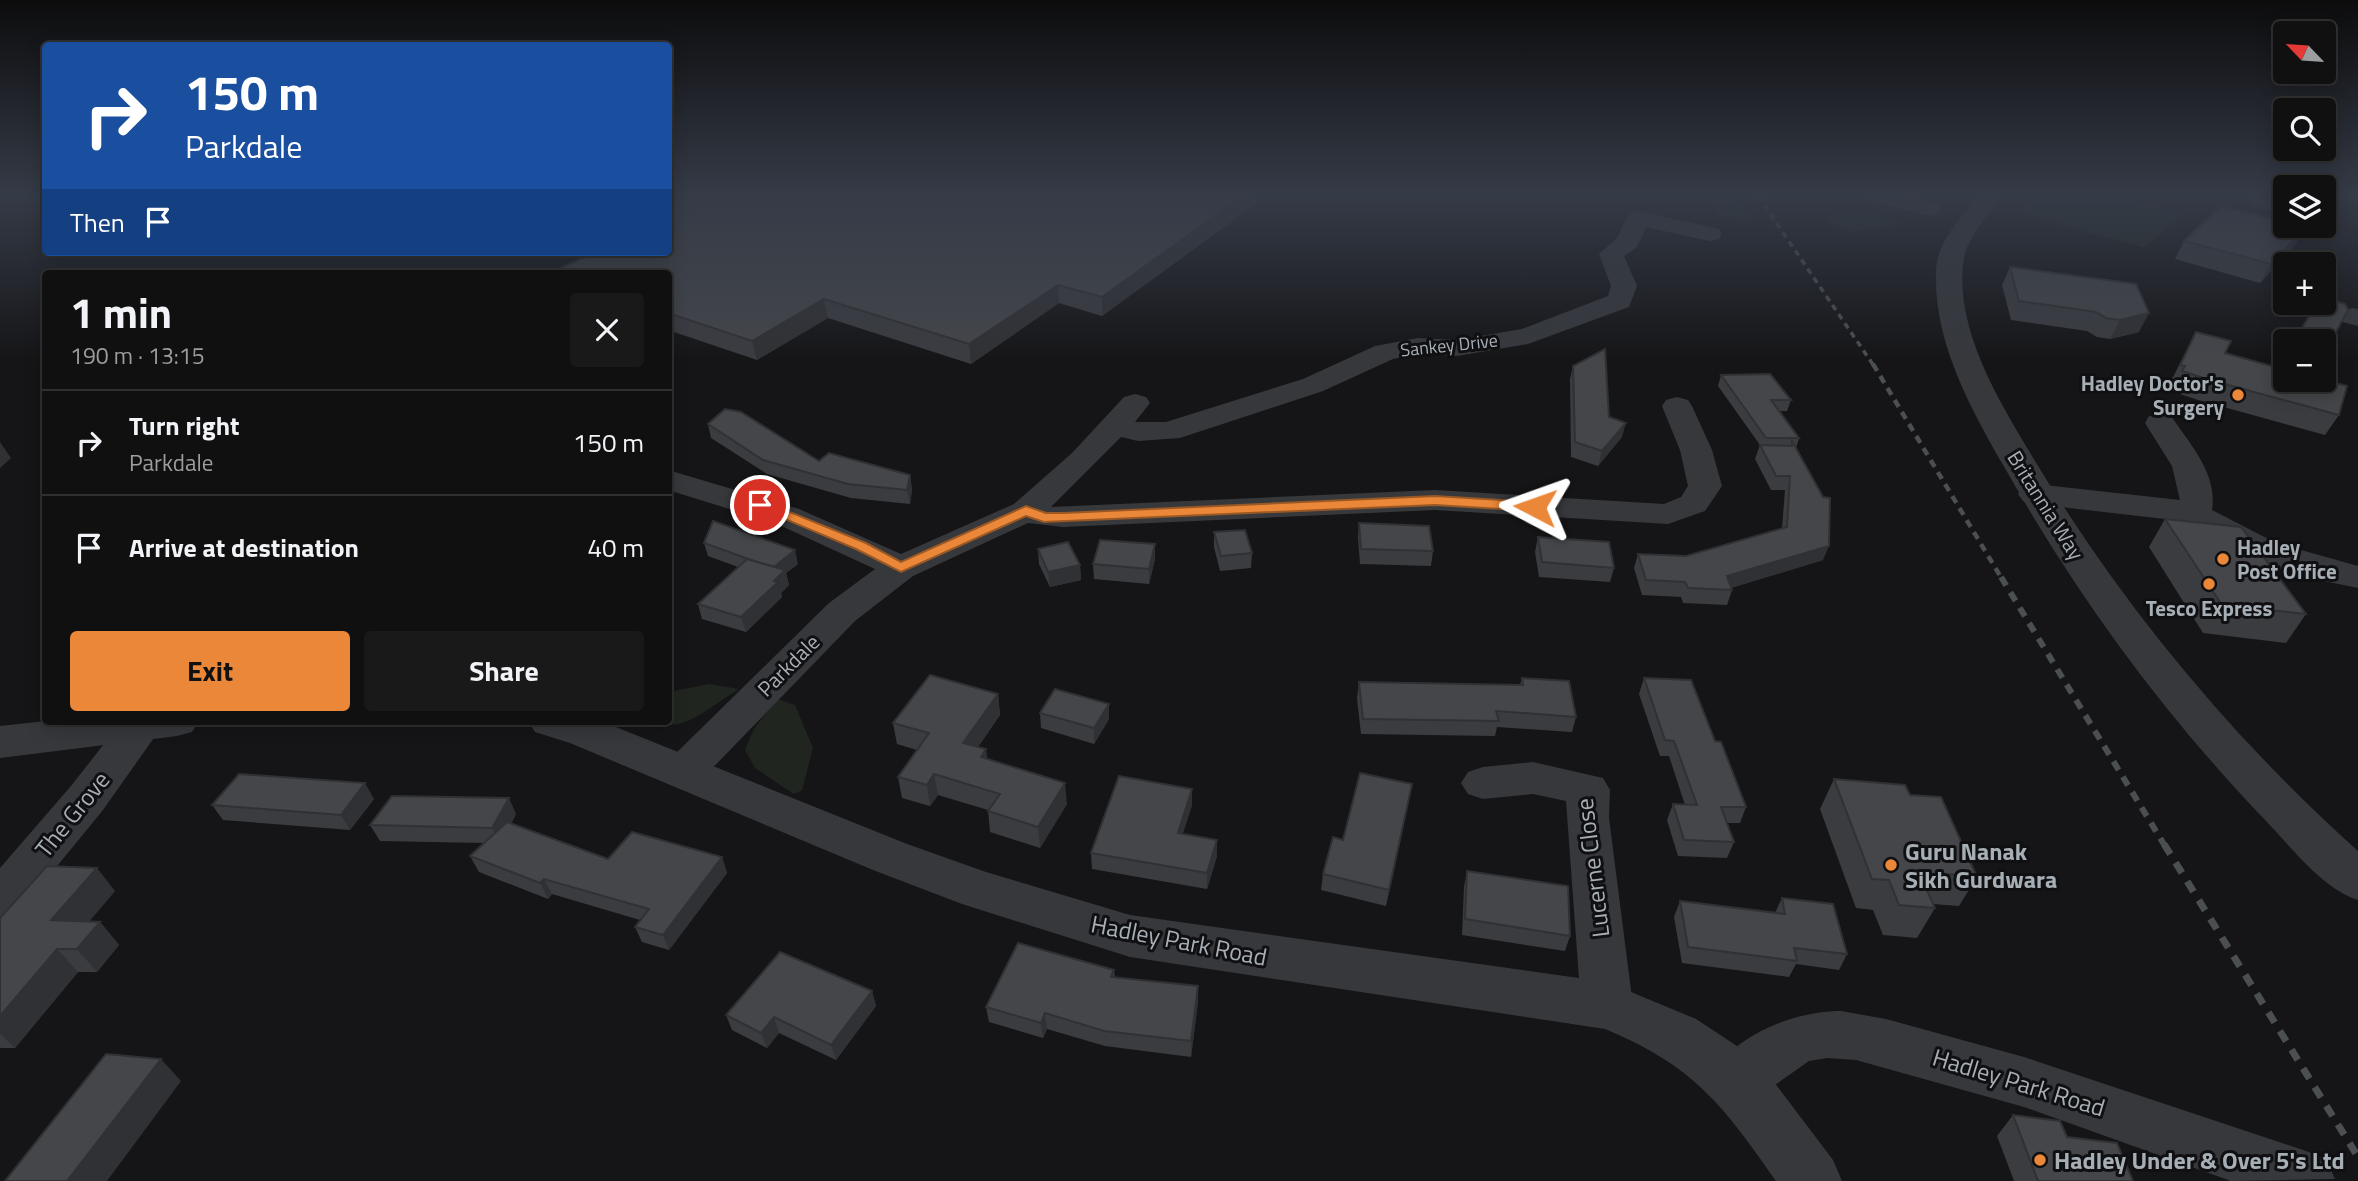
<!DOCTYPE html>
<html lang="en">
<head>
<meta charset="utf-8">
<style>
	:root { --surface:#101011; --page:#19191a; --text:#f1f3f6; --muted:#9c9d9f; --line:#303031; --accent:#eb8738 }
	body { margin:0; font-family:"Titillium Web",sans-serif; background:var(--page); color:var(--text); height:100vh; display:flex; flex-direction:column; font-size:26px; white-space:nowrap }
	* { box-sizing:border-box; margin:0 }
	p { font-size:23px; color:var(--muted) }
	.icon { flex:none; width:38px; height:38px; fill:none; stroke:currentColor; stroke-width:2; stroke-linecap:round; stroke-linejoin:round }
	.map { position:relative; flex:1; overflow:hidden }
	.panel { position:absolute; left:42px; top:270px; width:630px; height:455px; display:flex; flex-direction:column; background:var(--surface); border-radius:7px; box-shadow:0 4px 18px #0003,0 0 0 2px var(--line) }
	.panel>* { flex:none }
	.guide { position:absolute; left:42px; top:42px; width:630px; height:214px; border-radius:7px; box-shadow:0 4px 18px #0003,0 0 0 2px var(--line); background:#1a4fa0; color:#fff; overflow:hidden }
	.needle { width:46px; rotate:295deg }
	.tools { position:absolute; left:2273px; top:21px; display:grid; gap:14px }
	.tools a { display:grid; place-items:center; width:63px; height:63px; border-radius:7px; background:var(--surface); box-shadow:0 4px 18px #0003,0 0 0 2px var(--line); font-size:35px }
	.pin { position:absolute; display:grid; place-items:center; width:60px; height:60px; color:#fff; margin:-30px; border:4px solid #fff; border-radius:50%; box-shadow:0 2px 7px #0007 }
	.me { position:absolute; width:77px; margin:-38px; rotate:274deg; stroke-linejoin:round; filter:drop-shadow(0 0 5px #0008) }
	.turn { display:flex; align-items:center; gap:24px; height:147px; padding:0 28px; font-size:32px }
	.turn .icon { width:91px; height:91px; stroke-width:2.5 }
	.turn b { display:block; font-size:49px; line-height:60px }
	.then { display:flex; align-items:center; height:66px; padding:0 28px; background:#0003; gap:14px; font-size:26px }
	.round { display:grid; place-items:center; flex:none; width:74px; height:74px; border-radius:7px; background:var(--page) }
	.head { display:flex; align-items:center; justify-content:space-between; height:119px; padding:0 28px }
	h1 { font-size:42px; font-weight:700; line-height:52px }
	.primary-button { display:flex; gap:14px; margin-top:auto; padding:14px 28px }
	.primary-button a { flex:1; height:80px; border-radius:7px; background:var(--accent); color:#111; font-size:28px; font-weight:700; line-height:80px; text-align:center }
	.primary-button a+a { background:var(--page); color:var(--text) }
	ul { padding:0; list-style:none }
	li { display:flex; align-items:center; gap:21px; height:105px; padding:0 28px; border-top:2px solid var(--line) }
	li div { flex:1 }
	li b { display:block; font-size:26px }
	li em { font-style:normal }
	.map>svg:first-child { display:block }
</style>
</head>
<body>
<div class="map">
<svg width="2358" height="1181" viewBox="0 0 2358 1181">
	<rect width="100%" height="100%" fill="#151517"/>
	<g fill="#20261f">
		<polygon points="1713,196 1737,196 1752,220 1716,215"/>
		<polygon points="2039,196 2121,196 2185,213 2144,248 2016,212"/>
		<polygon points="1852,211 1870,212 1901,224 1850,232 1827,221 1827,217"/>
		<path d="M 709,684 L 739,689 C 700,713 685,735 637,721 L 668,721 L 669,692 Z"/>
		<polygon points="777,699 795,705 813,748 802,790 794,794 755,768 745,750 754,729"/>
	</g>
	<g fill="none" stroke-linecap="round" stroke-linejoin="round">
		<g fill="#36383c" fill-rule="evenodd">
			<polygon points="1868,196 1906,196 1937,204 1941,209 1937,214 1929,216 1871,201"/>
			<path d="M 2248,196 L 2273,196 L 2281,204 L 2277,209 C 2264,212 2255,207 2248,196 Z"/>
			<polygon points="1637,211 1719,229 1722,234 1719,239 1710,241 1646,227 1637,247 1624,256 1637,286 1629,307 1528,344 1457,356 1418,354 1393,359 1323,391 1180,438 1138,441 1121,437 1051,507 1435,490 1664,504 1681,497 1688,486 1680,450 1662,406 1666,400 1677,397 1688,400 1692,406 1712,450 1722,486 1705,511 1668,524 1435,510 1063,527 1028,523 913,576 855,621 698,783 683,788 668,783 661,772 668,761 829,603 875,569 775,523 668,490 668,470 799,509 901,554 1014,504 1072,453 1124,397 1135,394 1146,397 1150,403 1135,422 1166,422 1303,379 1375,346 1418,338 1457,340 1522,329 1608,296 1611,286 1599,254 1617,238 1629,213"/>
			<polygon points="2353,308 2358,309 2358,326 2343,322 2339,316 2343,310"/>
			<path d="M 2160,414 L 2171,416 C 2190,444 2218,474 2212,510 L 2276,543 L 2358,566 L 2358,588 L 2309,578 L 2250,559 L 2197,528 L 2173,520 L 2035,504 L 2023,501 L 2018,494 L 2023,487 L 2035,484 L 2180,500 L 2172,466 L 2145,423 L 2149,416 Z"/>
			<polygon points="122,721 160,721 163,725 103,810 17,915 0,920 0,868 71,786"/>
			<polygon points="1533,762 1603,778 1610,790 1609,818 1633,1006 1625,1022 1607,1028 1589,1022 1581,1006 1566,801 1533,794 1483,799 1468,794 1461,783 1468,772 1483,767"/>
			<path d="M 1841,1011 L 1886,1019 L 2024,1057 L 2306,1151 L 2326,1159 L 2335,1179 L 2231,1181 L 2024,1107 L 1856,1060 L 1827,1058 L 1809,1061 L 1755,1099 L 1736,1106 L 1717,1099 L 1709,1081 C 1729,1036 1794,1011 1841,1011 Z"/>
		</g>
		<g fill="#36383c" fill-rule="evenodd">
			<path d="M 1978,196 L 2002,196 C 1987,217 1966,237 1963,264 C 1956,331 1999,401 2032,456 C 2121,604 2229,735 2358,851 L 2358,900 C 2322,888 2293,849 2267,822 C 2165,716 2078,598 2006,470 C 1972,411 1934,344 1936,273 C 1936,242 1960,220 1978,196 Z"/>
			<polygon points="46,721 199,721 192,732 177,736 0,758 0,726"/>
			<path d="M 528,721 L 601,721 L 907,844 L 986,872 L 1130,915 L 1607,982 L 1696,1019 L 1743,1050 L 1777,1086 L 1833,1160 L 1842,1181 L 1776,1181 C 1723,1105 1694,1066 1605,1029 L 1130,957 L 962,904 L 873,870 L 570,743 L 535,732 Z"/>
		</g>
		<polyline stroke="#4b4f52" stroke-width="3.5" stroke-dasharray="6 5" stroke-linecap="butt" points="1758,196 1874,366"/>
		<polyline stroke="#4b4f52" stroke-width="4.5" stroke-dasharray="8 6" stroke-linecap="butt" points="1873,364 2002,579"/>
		<polyline stroke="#4b4f52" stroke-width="6" stroke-dasharray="10 8" stroke-linecap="butt" points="2001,577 2165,846"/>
		<polyline stroke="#4b4f52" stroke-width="7" stroke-dasharray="12 10" stroke-linecap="butt" points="2164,844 2358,1157"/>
	</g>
	<g fill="#3a3c40">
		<polygon points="668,196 1258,196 1257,203 1102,316 1059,303 971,364 828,318 757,360 668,330"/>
		<polygon points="2305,228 2295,245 2260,283 2175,259 2184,241"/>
		<polygon points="2010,267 2136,284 2139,332 2110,339 2097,337 2087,331 2011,320 2002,285"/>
		<polygon points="2317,303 2332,339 2324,352 2324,341 2294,341"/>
		<polygon points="2196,332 2225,353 2339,415 2325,435 2198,400 2171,391 2174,386 2169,385"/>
		<polygon points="1573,366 1622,437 1598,466 1571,457 1570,379"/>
		<polygon points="1721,375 1791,400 1787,411 1779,411 1799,438 1796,448 1823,560 1731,588 1732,590 1727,605 1683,603 1681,597 1642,595 1634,568 1638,554 1686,556 1782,528 1785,490 1771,490 1755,459 1760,445 1718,386"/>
		<polygon points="708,424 819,461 910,475 912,490 910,504 851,498 767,474 711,438"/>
		<polygon points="2165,519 2306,614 2286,643 2203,633 2149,547"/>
		<polygon points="1359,523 1433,551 1431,566 1360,564 1358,538"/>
		<polygon points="1214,532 1252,553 1251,568 1220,571 1214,547"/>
		<polygon points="1538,537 1614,568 1610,582 1539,577 1535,552"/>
		<polygon points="704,543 798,564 786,573 789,585 781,593 782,597 746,632 702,619 698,604 738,567 708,556"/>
		<polygon points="1155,544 1155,559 1149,584 1094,579 1093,564"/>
		<polygon points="1038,549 1080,565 1081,580 1050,587 1039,564"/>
		<polygon points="1522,678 1576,717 1572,732 1497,727 1495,736 1361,734 1357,698 1359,682 1520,685"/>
		<polygon points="1644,678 1715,741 1746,807 1740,823 1727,823 1734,842 1727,858 1678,856 1667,820 1673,804 1685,805 1669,756 1660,756 1639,694"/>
		<polygon points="998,694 1000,715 978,747 987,759 1067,804 1040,848 990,832 988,810 938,795 930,806 902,798 898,777 917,750 897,744 893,723"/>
		<polygon points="1109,704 1109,719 1094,744 1041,728 1040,713"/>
		<polygon points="1834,779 1910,795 1977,877 1959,906 1933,904 1935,908 1917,938 1883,935 1873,910 1856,908 1820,809"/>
		<polygon points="1412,784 1386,906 1321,890 1323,874 1343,840"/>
		<polygon points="374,799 350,830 223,820 212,805"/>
		<polygon points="1192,805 1183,833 1217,856 1207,889 1092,869 1091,853"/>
		<polygon points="516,814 511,824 608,859 722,857 727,873 669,950 642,942 635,927 640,920 552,894 548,899 479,872 470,856 484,843 380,841 370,825"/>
		<polygon points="1467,871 1570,936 1565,951 1462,935 1464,887"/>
		<polygon points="115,891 89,921 100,922 119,945 97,972 78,972 15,1048 0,1048 0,918"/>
		<polygon points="1782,898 1847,954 1839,970 1796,964 1789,977 1682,963 1674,917 1680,901 1775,913"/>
		<polygon points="1114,970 1115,977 1198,1002 1191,1057 1105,1046 1047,1029 1043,1038 989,1022 986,1007"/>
		<polygon points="872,991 876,1006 836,1060 779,1033 767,1048 732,1030 726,1015"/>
		<polygon points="2013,1115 2067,1137 2133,1181 2014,1181 1997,1136"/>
	</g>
	<g fill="#303134">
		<polygon points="1243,196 1258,196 1257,203 1102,316 1102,297"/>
		<polygon points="2305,228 2295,245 2260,283 2271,264"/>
		<polygon points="1058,285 1059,303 971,364 969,344"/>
		<polygon points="824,299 828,318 757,360 752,341"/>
		<polygon points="2149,313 2139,332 2110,339 2120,320"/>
		<polygon points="1626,423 1622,437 1598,466 1602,451"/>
		<polygon points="0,442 11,458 0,468"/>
		<polygon points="910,475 912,490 910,504 907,490"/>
		<polygon points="1155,544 1155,559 1149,584 1149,569"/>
		<polygon points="1829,546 1823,560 1724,590 1727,576"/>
		<polygon points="795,550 798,564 786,573 789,585 781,593 782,597 746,632 741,617 772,568"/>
		<polygon points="1080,565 1081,580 1050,587 1048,572"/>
		<polygon points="998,694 1000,715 966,764 963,743"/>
		<polygon points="1109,704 1109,719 1094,744 1094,728"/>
		<polygon points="986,749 989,770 981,757"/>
		<polygon points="934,774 938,795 930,806 927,785"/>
		<polygon points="365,783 374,799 350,830 341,815"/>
		<polygon points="1065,783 1067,804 1040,848 1038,827"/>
		<polygon points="1412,784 1409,800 1386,906 1389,890"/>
		<polygon points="1192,789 1192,805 1178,848 1178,833"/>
		<polygon points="509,798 516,814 500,843 492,828"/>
		<polygon points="1217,840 1217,856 1207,889 1207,873"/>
		<polygon points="722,857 727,873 669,950 663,935"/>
		<polygon points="97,868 115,891 71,943 51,920"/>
		<polygon points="544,879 552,894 548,899 540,883"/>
		<polygon points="100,922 119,945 97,972 77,949"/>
		<polygon points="57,949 78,972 15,1048 0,1034 0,1016"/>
		<polygon points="1198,986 1198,1002 1191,1057 1191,1041"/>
		<polygon points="872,991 876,1006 836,1060 831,1045"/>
		<polygon points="1045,1013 1047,1029 1043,1038 1041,1023"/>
		<polygon points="774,1017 779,1033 767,1048 761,1033"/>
		<polygon points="161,1059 181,1081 107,1181 67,1181"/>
	</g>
	<g fill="#44464a" stroke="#303134" stroke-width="2">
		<polygon points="668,196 1243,196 1102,297 1058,285 969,344 824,299 752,341 668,313 668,273 550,273 596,252 668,252"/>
		<polygon points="2221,206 2286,223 2286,226 2298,226 2305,228 2271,264 2184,241"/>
		<polygon points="2010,267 2136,284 2149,313 2120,320 2106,318 2096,312 2019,301"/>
		<polygon points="2324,298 2345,304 2348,310 2332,339 2301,330 2317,303 2324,303"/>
		<polygon points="2196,332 2231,341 2225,353 2286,370 2286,380 2323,380 2347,386 2339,415 2210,380 2182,371 2185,366 2180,365"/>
		<polygon points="1605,349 1609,417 1626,423 1602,451 1575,442 1573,366"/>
		<polygon points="1770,374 1791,400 1771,400 1799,438 1766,438 1721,375"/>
		<polygon points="725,409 741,412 819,461 829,453 910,475 907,490 848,484 763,460 708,424"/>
		<polygon points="1792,441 1823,497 1830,498 1829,546 1727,576 1732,590 1688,588 1685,582 1646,580 1638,554 1686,556 1787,527 1790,476 1776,476 1760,445 1792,446"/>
		<polygon points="2165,519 2241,527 2306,614 2222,605"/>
		<polygon points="713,521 795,550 774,567 754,561 704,543"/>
		<polygon points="1359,523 1429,526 1433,551 1361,549"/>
		<polygon points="1245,530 1252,553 1221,556 1214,532"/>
		<polygon points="1538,537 1609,542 1614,568 1542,562"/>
		<polygon points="1100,540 1155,544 1149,569 1093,564"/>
		<polygon points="1068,542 1080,565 1048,572 1038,549"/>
		<polygon points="747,559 785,570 774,581 778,582 741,617 698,604"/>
		<polygon points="930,675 998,694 963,743 986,749 981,757 1065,783 1038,827 988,811 1000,794 934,774 927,785 898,777 929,733 893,723"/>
		<polygon points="1522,678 1569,681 1576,717 1496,711 1499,721 1363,719 1359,682 1523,685"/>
		<polygon points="1644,678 1691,680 1715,741 1721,742 1746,807 1721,807 1734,842 1684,840 1673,804 1697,805 1674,741 1665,740"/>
		<polygon points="1055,689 1109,704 1094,728 1040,713"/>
		<polygon points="1360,773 1412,784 1389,890 1323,874 1333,837 1343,840"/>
		<polygon points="239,774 365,783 341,815 212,805"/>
		<polygon points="1119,776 1192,789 1178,833 1217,840 1207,873 1091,853"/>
		<polygon points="1834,779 1905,785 1910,795 1941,797 1977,877 1936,873 1942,886 1924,884 1935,908 1899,905 1889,880 1872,879"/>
		<polygon points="392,796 509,798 492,828 370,825"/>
		<polygon points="507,822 608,859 632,832 722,857 663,935 635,927 649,909 544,879 540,883 470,856"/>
		<polygon points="47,866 97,868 51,920 100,922 77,949 57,949 0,1016 0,918"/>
		<polygon points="1467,871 1568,886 1570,936 1465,919"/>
		<polygon points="1782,898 1833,904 1847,954 1794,948 1797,961 1688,947 1680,901 1785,914"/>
		<polygon points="1018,943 1114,970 1111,977 1198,986 1191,1041 1104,1031 1045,1013 1041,1023 986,1007"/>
		<polygon points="780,952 872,991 831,1045 774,1017 761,1033 726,1015"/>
		<polygon points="106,1054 161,1059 67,1181 5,1181"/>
		<polygon points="2013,1115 2060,1121 2067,1137 2117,1143 2133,1181 2038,1181"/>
	</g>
	<linearGradient id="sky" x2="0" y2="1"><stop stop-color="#0c0c0d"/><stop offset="0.54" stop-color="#353b47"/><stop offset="1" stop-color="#353b47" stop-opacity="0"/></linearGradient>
	<rect width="2358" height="361" fill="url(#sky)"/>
	<polygon fill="#eb8738" stroke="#995824" stroke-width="2" points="1435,496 1535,502 1542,507 1535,511 1435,505 1044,522 1026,516 901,572 856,549 752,505 755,502 765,502 866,543 901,562 1026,506 1046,513 1063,513"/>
	<g fill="#eb8738" stroke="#101012" stroke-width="2.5">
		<circle cx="2238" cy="395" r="7"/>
		<circle cx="2223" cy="559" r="7"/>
		<circle cx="2209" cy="584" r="7"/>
		<circle cx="1891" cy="865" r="7"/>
		<circle cx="2040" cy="1160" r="7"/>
	</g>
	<g text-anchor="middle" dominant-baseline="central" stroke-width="6" stroke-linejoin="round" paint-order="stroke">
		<g font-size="18" fill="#a7afb6" stroke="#101012">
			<text transform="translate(1449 345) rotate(-6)">Sankey Drive</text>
		</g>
		<g font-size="21" font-weight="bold" fill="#a7afb6" stroke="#101012" text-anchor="end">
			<text x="2224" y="383">Hadley Doctor's<tspan x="2224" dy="24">Surgery</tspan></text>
			<text x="2237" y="547" text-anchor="start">Hadley<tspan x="2237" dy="24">Post Office</tspan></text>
			<text x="2209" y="608" text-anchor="middle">Tesco Express</text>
		</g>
		<g font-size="21" fill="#a7afb6" stroke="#101012">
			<text transform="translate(2046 505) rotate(58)">Britannia Way</text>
			<text transform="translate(788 665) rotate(-45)">Parkdale</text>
		</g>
		<g font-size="24" fill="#a7afb6" stroke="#101012">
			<text transform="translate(72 814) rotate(-51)">The Grove</text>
			<text transform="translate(1592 868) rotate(-97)">Lucerne Close</text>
			<text transform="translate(1179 940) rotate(11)">Hadley Park Road</text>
			<text transform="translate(2019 1082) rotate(17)">Hadley Park Road</text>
		</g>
		<g font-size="24" font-weight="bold" fill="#a7afb6" stroke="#101012" text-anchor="start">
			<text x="1905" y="851">Guru Nanak<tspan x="1905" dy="28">Sikh Gurdwara</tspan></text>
			<text x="2054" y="1160">Hadley Under &amp; Over 5's Ltd</text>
		</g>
	</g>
</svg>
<div class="tools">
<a><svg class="needle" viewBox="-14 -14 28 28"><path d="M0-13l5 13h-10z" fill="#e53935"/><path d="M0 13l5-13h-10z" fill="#9c9d9f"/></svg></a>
<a><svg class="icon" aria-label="search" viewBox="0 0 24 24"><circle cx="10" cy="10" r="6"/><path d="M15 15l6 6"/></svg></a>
<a><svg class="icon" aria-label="layers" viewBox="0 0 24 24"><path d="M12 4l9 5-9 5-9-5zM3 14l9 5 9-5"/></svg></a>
<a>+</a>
<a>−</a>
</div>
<div class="pin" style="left:760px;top:505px;background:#d93025"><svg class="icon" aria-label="arrive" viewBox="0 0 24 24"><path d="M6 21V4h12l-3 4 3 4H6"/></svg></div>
<svg class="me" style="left:1535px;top:507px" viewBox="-20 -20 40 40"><path d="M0-17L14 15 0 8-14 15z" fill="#eb8738" stroke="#fff" stroke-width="4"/></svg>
<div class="guide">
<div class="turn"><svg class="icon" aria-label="right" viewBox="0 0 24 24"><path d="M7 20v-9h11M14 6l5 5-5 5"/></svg><div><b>150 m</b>Parkdale</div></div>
<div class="then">Then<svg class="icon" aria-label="arrive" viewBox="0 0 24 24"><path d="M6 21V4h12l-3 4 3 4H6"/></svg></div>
</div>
<section class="panel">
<div class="head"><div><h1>1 min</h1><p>190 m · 13:15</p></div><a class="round"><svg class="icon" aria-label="close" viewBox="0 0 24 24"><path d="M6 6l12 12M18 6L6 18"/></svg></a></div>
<ul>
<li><svg class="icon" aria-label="right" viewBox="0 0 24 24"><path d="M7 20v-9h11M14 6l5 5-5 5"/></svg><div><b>Turn right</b><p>Parkdale</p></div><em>150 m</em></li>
<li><svg class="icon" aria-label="arrive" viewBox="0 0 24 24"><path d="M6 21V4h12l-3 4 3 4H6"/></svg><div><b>Arrive at destination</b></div><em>40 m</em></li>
</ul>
<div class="primary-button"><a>Exit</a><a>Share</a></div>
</section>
</div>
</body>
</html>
